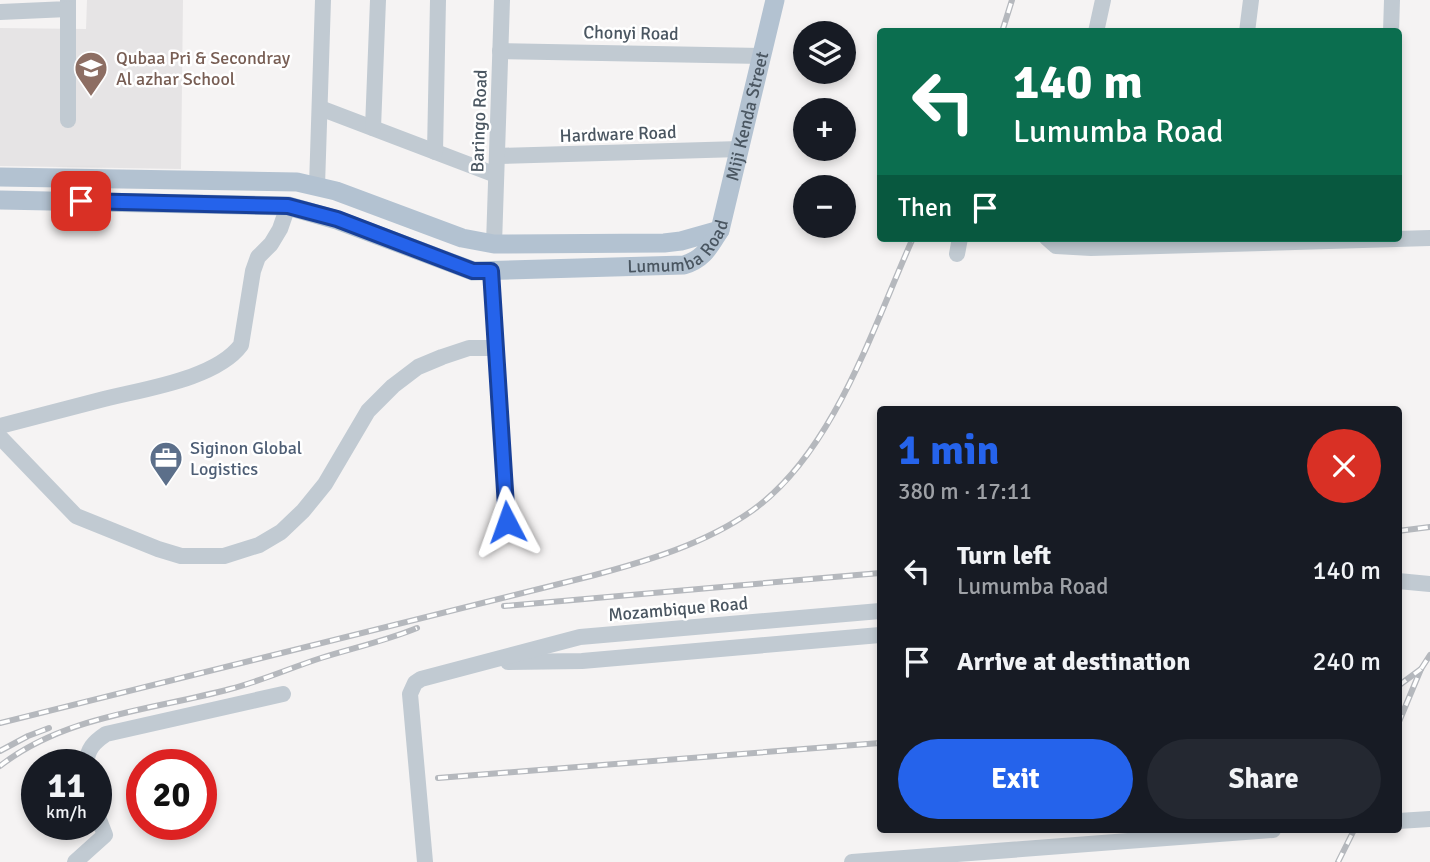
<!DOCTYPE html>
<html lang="en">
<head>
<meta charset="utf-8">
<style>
	:root { --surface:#171b24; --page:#242831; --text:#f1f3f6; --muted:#9ea1a6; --accent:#2563eb }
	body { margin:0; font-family:Signika,sans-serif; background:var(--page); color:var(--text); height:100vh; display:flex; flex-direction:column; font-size:26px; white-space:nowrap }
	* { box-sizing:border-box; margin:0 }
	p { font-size:23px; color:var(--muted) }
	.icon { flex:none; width:38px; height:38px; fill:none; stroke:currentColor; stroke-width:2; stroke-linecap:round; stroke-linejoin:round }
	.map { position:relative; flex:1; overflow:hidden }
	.sheet { position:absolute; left:877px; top:406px; width:525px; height:427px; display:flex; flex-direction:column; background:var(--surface); border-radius:7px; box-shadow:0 4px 10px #0003 }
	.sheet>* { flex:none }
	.banner { position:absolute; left:877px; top:28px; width:525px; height:214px; border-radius:7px; box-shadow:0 4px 10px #0003; background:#0b6e4f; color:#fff; overflow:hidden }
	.fabs { position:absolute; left:793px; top:21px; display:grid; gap:14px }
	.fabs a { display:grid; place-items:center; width:63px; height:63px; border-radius:50%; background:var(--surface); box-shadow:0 4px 10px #0003; font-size:35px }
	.speed { position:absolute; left:21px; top:749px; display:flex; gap:14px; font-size:35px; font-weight:700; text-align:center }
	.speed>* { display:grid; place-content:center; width:91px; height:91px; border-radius:50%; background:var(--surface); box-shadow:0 4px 10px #0003; line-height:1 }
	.speed small { font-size:18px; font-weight:400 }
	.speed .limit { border:10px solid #d22; background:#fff; color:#111 }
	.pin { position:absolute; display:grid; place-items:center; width:60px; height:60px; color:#fff; margin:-30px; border-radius:14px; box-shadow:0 4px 10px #0006 }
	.me { position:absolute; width:77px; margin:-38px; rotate:356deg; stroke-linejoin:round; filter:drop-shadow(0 0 5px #0008) }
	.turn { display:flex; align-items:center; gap:24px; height:147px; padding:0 21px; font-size:32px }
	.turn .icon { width:91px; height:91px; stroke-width:2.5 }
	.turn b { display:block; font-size:49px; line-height:60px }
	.then { display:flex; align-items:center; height:66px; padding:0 21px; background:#0003; gap:14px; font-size:26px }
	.round { display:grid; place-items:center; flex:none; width:74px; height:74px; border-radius:37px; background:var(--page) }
	.head { display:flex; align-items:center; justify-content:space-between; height:119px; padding:0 21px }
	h1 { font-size:42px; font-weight:700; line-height:52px; color:var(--accent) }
	.primary-button { display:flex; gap:14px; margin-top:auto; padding:14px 21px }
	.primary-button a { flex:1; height:80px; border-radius:42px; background:var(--accent); color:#fff; font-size:28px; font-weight:700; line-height:80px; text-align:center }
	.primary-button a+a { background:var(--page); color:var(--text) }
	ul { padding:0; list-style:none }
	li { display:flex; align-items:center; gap:21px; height:91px; padding:0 21px }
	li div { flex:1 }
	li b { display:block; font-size:26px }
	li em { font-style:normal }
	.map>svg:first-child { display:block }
</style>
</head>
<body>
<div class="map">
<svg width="1430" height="862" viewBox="0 0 1430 862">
	<rect width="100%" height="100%" fill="#f5f3f3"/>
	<polygon fill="#e6e4e5" points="87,0 183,0 181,169 0,166 0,28 86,29"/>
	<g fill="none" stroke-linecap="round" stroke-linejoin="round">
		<g stroke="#c1cad2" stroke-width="16">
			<polyline points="0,12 68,9 68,0"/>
			<polyline points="1096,32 1103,0"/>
			<polyline points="1247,32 1251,0"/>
			<polyline points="1391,32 1392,0"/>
			<polyline points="500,51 762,56"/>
			<polyline points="320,108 496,175"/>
			<polyline points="68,120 68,9"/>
			<polyline points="373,128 378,0"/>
			<polyline points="435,152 438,0"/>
			<polyline points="497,156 740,149"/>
			<polyline points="317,186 323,0"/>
			<polyline points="1047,238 1056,246 1091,248 1430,238"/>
			<polyline points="494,244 502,0"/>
			<polyline points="957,254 960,238"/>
			<polyline points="491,271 507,522"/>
			<path d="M 0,426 C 35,417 69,408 104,399 C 143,389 216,379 241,345 L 253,271 L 258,257 L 271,244 L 280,229 L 288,206"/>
			<polyline points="0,437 76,516 158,549 181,556 224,556 259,545 281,532 303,511 325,484 368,411 393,386 418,367 442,357 469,348 496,348"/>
			<polyline points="1398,581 1430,584"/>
			<polyline points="508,662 582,661 880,635"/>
			<path d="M 86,765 C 87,749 94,742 106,734 L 283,694"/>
			<polyline points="1398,821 1430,819"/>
			<polyline points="75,862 105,835 96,812"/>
			<polyline points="425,862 410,694 415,683 421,679 580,637 880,611"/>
			<polyline points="852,862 1273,830"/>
		</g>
		<g stroke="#b3c2d1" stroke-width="19">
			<polyline points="0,177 297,182 336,191 462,238 494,244 664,243 681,241 720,230"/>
			<path id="s1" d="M 0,200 L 288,206 L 337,220 L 473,271 L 684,265 C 704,259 709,247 720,230 L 775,0"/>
		</g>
		<defs>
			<g id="rail">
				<polyline points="1002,32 1012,0"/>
				<polyline points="1398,531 1430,527"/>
				<polyline points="504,606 880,573"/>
				<polyline points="1398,686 1421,669"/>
				<path d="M 0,723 L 591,576 C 647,561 705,544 753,510 C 834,452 873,327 913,238"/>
				<polyline points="1398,724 1421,669 1430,655"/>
				<polyline points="0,751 28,736 49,728"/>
				<path d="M 0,766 C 65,715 153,710 230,689 C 261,681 290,668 321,658 C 353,648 385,641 417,628"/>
				<polyline points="438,778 880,743"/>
				<polyline points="1338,862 1354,830"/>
			</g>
		</defs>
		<use href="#rail" stroke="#b5b8bd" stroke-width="6"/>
		<use href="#rail" stroke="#fff" stroke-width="3.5" stroke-dasharray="10" stroke-linecap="butt"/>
	</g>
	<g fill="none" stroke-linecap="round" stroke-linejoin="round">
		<defs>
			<polyline id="route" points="81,201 288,206 337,219 473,271 491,271 507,522"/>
		</defs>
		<use href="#route" stroke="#184099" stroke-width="18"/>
		<use href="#route" stroke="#2563eb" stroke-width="12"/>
	</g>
	<defs>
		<symbol id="school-pin" viewBox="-11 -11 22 30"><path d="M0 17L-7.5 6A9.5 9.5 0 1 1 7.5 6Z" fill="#8d6e63" stroke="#fff"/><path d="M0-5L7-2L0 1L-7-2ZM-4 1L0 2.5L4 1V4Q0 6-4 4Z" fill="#fff"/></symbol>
		<symbol id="office-pin" viewBox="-11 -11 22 30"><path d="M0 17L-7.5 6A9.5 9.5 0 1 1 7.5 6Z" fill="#5c6f8a" stroke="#fff"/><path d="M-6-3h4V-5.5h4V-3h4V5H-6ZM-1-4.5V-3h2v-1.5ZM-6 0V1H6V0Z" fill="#fff"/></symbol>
	</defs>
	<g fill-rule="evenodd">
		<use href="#school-pin" x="72" y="49" width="38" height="52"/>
		<use href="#office-pin" x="147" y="439" width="38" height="52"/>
	</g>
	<g text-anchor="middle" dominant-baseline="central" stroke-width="5" stroke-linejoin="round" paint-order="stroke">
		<g font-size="18" fill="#4a5661" stroke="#fff">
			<text transform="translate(631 33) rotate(1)">Chonyi Road</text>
			<text stroke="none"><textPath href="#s1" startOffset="864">Miji Kenda Street</textPath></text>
			<text transform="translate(479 121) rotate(-88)">Baringo Road</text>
			<text transform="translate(618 134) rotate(-2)">Hardware Road</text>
			<text stroke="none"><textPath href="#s1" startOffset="698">Lumumba Road</textPath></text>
			<text transform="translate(678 609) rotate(-5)">Mozambique Road</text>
		</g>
		<g font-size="18" fill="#785e54" stroke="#fff" text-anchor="start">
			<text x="116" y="58">Qubaa Pri &amp; Secondray<tspan x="116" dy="21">Al azhar School</tspan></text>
		</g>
		<g font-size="18" fill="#4e5e75" stroke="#fff" text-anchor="start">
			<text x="190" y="448">Siginon Global<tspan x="190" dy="21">Logistics</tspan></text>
		</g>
	</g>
</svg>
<div class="fabs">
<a><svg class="icon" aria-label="layers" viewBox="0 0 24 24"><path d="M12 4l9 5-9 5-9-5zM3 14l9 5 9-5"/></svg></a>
<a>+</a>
<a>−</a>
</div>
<div class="speed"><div>11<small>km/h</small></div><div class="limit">20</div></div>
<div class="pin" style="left:81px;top:201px;background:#d93025"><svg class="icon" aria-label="arrive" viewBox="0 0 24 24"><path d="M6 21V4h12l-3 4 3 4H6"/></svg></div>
<svg class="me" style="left:507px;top:522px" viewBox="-20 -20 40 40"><path d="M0-17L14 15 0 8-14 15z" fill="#2563eb" stroke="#fff" stroke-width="4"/></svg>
<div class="banner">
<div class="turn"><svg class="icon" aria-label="left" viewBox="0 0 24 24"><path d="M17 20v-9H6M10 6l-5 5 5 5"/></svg><div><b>140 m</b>Lumumba Road</div></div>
<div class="then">Then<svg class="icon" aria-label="arrive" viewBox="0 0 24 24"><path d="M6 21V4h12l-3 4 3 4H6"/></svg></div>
</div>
<section class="sheet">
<div class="head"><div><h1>1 min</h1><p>380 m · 17:11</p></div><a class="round" style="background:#d93025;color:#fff"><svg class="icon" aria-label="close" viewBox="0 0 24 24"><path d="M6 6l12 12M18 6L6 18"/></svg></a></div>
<ul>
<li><svg class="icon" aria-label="left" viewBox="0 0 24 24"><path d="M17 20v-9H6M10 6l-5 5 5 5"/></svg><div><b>Turn left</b><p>Lumumba Road</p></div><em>140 m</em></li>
<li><svg class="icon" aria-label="arrive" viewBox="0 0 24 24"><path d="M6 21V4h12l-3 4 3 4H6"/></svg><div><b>Arrive at destination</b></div><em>240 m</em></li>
</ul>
<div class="primary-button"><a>Exit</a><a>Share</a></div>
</section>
</div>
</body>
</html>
